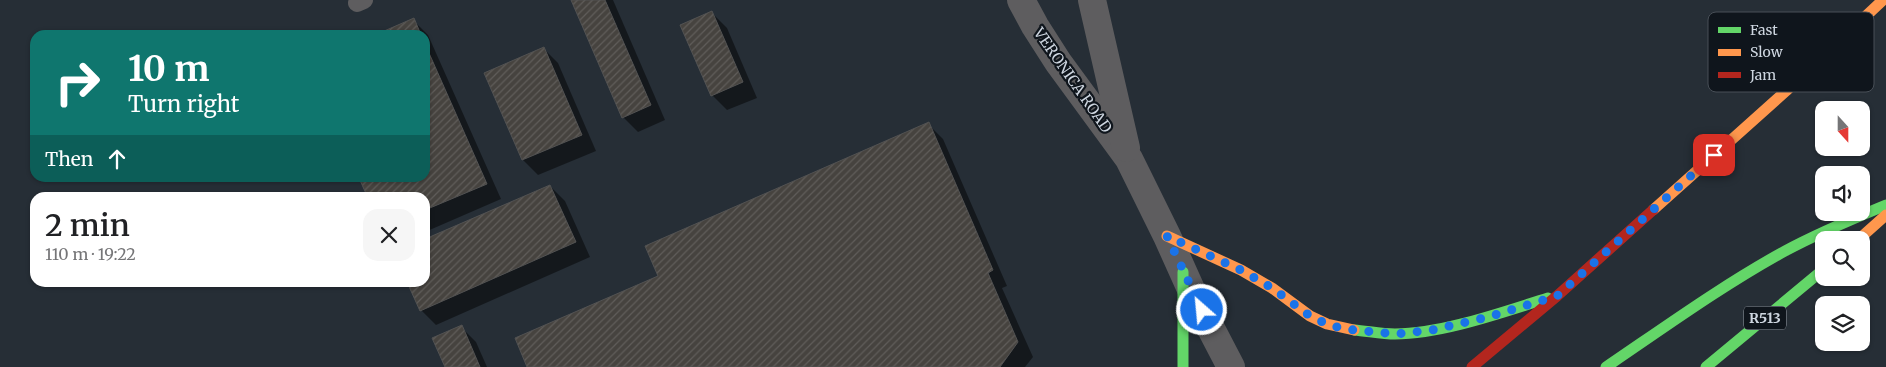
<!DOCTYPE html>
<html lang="en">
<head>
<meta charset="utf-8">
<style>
	:root { --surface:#fff; --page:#f6f6f6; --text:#202124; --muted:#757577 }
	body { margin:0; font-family:Merriweather,serif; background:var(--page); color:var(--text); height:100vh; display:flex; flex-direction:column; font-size:19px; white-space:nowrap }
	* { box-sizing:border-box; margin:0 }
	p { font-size:16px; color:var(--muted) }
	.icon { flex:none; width:28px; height:28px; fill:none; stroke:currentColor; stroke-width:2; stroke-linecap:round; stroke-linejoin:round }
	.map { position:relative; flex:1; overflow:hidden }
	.drawer { position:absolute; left:30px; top:192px; width:400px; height:95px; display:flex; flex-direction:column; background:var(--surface); border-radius:15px; box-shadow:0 1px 4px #0004 }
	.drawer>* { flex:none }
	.banner { position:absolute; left:30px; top:30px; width:400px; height:152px; border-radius:15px; box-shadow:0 1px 4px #0004; background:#0f766e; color:#fff; overflow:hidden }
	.needle { width:32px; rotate:159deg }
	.buttons { position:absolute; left:1815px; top:101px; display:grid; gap:10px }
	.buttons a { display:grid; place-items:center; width:55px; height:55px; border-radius:10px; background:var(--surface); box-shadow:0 1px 4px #0004; font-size:25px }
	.pin { position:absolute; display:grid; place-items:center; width:42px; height:42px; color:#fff; margin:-21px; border-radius:10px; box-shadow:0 2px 8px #0006 }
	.me { position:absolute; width:55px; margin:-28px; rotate:333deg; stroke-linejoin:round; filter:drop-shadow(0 0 4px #0008) }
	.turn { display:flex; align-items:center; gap:18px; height:105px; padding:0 15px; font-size:22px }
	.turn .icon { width:65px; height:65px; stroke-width:2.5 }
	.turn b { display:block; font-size:35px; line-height:42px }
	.then { display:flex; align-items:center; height:48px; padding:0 15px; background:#0003; gap:10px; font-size:19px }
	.round { display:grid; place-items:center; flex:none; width:52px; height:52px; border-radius:15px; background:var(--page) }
	.overview { display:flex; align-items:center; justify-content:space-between; height:85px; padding:0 15px }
	h1 { font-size:30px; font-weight:600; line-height:38px }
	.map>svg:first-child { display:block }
</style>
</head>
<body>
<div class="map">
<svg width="1886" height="367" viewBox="0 0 1886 367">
	<defs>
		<pattern id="building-hatch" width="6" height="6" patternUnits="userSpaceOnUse" patternTransform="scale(1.25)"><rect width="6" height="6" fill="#46433f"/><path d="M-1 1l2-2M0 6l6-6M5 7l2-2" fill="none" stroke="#605d5a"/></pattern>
	</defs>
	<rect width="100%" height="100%" fill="#262e36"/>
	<g fill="#0007">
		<polygon points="573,0 613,0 665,120 638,132 623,117"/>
		<polygon points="712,13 727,28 757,98 727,110 712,95"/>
		<polygon points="413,20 428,35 501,199 425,232 425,198 369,198 360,178 425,178 425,35 378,35"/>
		<polygon points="543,48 558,63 596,151 538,175 523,160 486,73"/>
		<polygon points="928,124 943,139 1007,286 1002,288 1033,357 1025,367 529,367 659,277"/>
		<polygon points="550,186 565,201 590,257 436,325 421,310 425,282 425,240"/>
		<polygon points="461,327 476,342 487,367 446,367"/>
	</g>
	<g fill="url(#building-hatch)" stroke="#525252">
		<polygon points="571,0 605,0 651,105 622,118"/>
		<polygon points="712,11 743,82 711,96 680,25"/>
		<polygon points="414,18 421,35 375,35"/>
		<polygon points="425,44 487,184 425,210 425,198 368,198 359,178 425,178"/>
		<polygon points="544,47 582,135 522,160 484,73"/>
		<polygon points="929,122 993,270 988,273 1018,342 1000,367 527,367 515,338 658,276 645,246"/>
		<polygon points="550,185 576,242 420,311 407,282 425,282 425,239"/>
		<polygon points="462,325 480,367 445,367 432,338"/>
	</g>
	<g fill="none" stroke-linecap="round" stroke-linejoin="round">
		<polyline stroke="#5e5d5f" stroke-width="18" points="357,3 364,0"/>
		<g stroke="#5e5d5f" stroke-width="28">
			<polyline points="1021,0 1035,26 1058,62 1129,159 1167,236 1194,296 1231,367"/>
			<polyline points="1092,0 1126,148"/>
		</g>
		<g stroke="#63d668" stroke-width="11">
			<polyline points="1183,272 1183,367"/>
			<path d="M 1354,330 C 1367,331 1382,334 1395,334 C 1442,334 1503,312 1548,298"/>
			<path d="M 1606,367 C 1665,327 1723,285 1785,251 C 1818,233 1852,219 1886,205"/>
			<polyline points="1706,367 1824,269"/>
		</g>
		<g stroke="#ff974d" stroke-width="11">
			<polyline points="1653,210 1786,91 1883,0"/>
			<polyline points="1167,236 1241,270 1272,288 1310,316 1327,324 1354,330"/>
			<polyline points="1858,240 1886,215"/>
		</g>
		<polyline stroke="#b3261e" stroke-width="11" points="1472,367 1557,296 1653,210"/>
	</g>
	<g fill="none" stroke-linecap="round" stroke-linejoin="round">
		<polyline stroke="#1a73e8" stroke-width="9" stroke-dasharray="0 16.2" points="1202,310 1167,236 1241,270 1272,288 1310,316 1327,324 1344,329 1396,334 1432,330 1488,317 1557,296 1714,155"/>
	</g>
	<g text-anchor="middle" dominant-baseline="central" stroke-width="4.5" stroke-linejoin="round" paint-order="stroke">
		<rect fill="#0f151c" stroke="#959ca5" stroke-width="1" x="1744" y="306.5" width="42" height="23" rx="4"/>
		<g font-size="14" font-weight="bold" fill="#ced6e0">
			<text x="1765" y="318">R513</text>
		</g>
		<g font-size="15" fill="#ced6e0" stroke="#0f151c">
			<text transform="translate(1073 80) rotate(55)">VERONICA ROAD</text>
		</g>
	</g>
	<rect x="1708" y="12" width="166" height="80" rx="8" fill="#0f151c" stroke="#484f57" stroke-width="1"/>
	<rect x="1718" y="27" width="23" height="6" fill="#63d668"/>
	<rect x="1718" y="49" width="23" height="7" fill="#ff974d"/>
	<rect x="1718" y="72" width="23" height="6" fill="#b3261e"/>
	<g font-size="14" fill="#ced6e0">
		<text x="1750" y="35">Fast</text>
		<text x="1750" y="57">Slow</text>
		<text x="1750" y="80">Jam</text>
	</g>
</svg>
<div class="buttons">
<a><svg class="needle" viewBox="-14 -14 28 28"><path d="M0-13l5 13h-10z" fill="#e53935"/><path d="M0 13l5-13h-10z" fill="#757577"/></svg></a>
<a><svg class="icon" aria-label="sound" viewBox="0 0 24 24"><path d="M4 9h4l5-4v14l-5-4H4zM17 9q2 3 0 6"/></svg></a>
<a><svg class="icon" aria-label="search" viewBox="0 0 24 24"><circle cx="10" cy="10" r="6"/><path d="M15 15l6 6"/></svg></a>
<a><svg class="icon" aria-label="layers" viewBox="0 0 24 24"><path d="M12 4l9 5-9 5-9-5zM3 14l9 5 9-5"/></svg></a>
</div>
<div class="pin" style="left:1714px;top:155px;background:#d93025"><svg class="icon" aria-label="arrive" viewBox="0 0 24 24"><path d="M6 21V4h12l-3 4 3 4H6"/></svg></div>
<svg class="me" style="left:1202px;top:310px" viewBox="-20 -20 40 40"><circle r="17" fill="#1a73e8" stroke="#fff" stroke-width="3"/><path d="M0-11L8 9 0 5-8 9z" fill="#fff"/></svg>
<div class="banner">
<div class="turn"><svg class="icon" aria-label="right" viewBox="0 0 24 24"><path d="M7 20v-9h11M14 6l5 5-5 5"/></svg><div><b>10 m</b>Turn right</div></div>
<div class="then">Then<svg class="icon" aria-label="ahead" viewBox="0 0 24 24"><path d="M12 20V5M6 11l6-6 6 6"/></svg></div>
</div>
<section class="drawer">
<div class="overview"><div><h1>2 min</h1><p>110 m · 19:22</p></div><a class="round"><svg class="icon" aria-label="close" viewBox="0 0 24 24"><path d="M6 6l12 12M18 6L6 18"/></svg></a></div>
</section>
</div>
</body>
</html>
